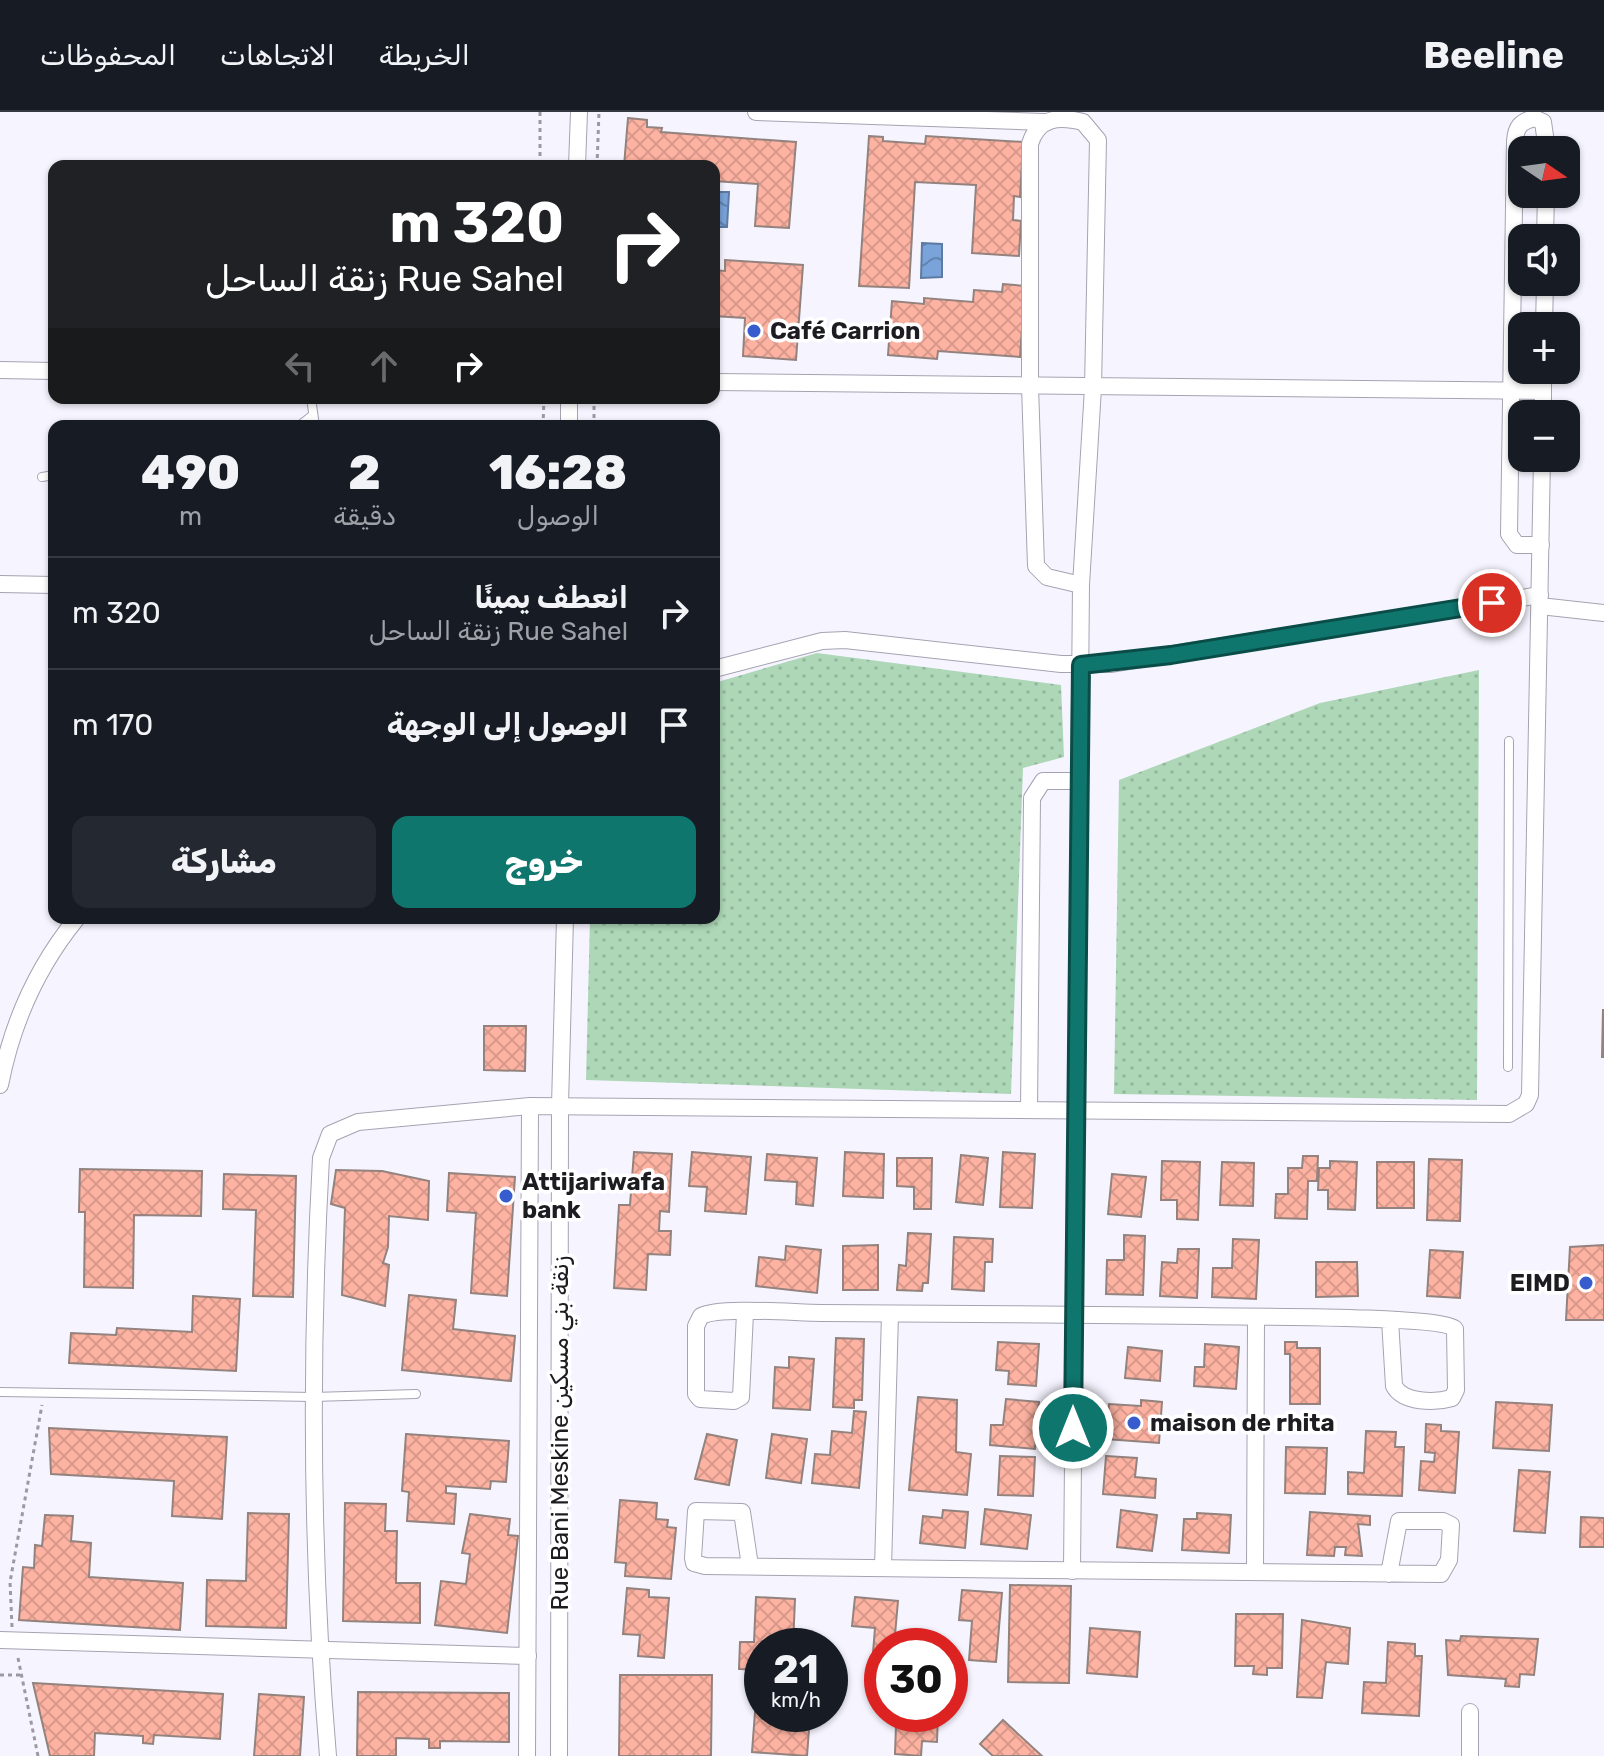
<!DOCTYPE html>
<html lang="ar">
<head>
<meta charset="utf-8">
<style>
	:root { --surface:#171b24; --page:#242831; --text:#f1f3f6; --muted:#9ea1a6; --line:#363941; --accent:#0f766e }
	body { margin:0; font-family:Rubik,Cairo,sans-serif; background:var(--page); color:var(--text); direction:rtl; height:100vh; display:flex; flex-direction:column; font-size:30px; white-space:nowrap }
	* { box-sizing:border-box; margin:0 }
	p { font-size:26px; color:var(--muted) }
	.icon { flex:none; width:44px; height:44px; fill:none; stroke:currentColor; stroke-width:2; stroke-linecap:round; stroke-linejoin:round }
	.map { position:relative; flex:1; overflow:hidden; direction:ltr }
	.drawer { position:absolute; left:48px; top:308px; width:672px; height:504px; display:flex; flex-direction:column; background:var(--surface); border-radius:16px; box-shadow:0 2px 6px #0004; direction:rtl }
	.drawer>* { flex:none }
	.hud { position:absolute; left:48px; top:48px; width:672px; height:244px; border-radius:16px; box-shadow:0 2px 6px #0004; direction:rtl; background:#202124; color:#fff; overflow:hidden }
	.needle { width:52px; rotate:103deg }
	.tools { position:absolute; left:1508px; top:24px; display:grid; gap:16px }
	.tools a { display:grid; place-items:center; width:72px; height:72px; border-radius:16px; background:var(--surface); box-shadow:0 2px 6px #0004; font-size:40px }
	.speed { position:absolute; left:744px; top:1516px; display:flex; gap:16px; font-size:40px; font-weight:700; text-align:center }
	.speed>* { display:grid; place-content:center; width:104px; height:104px; border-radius:50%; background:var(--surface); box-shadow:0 2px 6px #0004; line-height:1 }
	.speed small { font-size:20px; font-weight:400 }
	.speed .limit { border:12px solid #d22; background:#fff; color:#111 }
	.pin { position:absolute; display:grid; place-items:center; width:68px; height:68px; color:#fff; margin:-34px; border:4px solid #fff; border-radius:50%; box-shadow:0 2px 8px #0007 }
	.me { position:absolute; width:88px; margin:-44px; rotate:0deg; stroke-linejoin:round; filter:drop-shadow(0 0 6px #0008) }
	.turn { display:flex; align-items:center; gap:28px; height:168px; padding:0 24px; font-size:36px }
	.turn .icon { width:104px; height:104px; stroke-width:2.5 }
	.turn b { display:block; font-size:56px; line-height:68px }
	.lanes { display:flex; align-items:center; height:76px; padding:0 24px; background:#0003; justify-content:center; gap:40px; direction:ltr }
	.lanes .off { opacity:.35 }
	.eta { display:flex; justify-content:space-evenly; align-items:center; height:136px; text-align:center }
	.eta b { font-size:48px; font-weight:800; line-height:56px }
	.button { display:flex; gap:16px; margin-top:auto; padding:16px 24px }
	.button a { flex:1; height:92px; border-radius:16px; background:var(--accent); color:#fff; font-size:32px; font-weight:800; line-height:92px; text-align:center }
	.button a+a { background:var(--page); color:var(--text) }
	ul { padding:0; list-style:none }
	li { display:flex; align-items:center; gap:24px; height:112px; padding:0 24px; border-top:2px solid var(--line) }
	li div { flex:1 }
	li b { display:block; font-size:30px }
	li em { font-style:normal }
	header { display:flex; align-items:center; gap:48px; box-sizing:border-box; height:112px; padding:0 40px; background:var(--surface); border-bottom:2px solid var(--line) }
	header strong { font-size:38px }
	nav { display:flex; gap:44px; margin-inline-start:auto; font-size:28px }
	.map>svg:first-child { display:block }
</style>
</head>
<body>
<header>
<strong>Beeline</strong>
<nav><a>الخريطة</a><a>الاتجاهات</a><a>المحفوظات</a></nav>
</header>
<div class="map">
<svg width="1604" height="1644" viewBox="0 0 1604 1644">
	<defs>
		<pattern id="green-dots" width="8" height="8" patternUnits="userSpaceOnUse" patternTransform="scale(2)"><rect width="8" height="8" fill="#add7b7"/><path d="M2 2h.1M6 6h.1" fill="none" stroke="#94b89d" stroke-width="1.8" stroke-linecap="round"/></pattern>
		<pattern id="water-waves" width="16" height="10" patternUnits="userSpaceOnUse" patternTransform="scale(2)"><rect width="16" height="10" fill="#79a3d9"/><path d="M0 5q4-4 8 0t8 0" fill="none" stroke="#6284b0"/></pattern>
		<pattern id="building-cross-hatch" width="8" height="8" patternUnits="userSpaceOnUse" patternTransform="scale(2)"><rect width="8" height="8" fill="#feb3a2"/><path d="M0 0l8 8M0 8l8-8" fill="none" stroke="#d9998b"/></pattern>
	</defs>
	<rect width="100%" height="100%" fill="#f6f5ff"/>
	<g fill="url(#green-dots)">
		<polygon points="817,541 1061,573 1064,645 1023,656 1011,982 586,968 590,806 714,806 714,571"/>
		<polygon points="1479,558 1477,988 1114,982 1119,668 1320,591"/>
	</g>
	<g fill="url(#water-waves)" stroke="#5d7aa2" stroke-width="2">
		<polygon points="714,80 729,80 727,115 714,115"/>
		<polygon points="922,131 942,132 942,165 921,166"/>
	</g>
	<g fill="url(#building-cross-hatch)" stroke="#93827e" stroke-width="2">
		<polygon points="628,6 647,8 647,15 662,16 661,20 796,30 789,116 755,114 758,72 714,69 714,54 624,54"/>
		<polygon points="869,24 883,25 883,29 925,32 926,24 1023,30 1020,85 1014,84 1013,108 1021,109 1019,144 972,141 976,73 915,70 909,176 859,174"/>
		<polygon points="725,148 803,153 796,248 743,244 745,206 714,204 714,158 725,159"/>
		<polygon points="1003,172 1025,174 1020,245 938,239 937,247 888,243 892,189 924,192 924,186 973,190 974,178 1002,180"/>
		<polygon points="1603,898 1604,898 1604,945 1602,945"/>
		<polygon points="484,914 526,914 525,959 484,958"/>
		<polygon points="634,1040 672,1042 669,1100 660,1099 659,1119 671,1119 670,1143 648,1142 646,1178 614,1176 619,1093 630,1093"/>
		<polygon points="692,1040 751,1045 746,1102 705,1099 707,1075 689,1074"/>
		<polygon points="845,1040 884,1042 883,1086 843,1084"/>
		<polygon points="1003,1040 1035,1042 1032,1096 1000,1095"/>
		<polygon points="767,1042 817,1046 813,1094 796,1092 797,1070 765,1068"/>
		<polygon points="961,1043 988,1046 983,1093 956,1090"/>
		<polygon points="1303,1044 1318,1044 1317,1069 1308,1069 1307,1107 1275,1106 1276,1082 1288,1082 1288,1056 1302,1056"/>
		<polygon points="897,1046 932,1046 931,1097 914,1097 914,1075 897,1074"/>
		<polygon points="1429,1047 1462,1048 1460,1109 1427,1108"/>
		<polygon points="1162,1049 1200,1050 1198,1108 1177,1107 1177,1088 1161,1088"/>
		<polygon points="1330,1049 1357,1050 1355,1098 1328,1097 1328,1078 1318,1078 1319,1056 1330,1056"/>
		<polygon points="1222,1050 1254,1051 1253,1094 1220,1093"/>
		<rect x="1377" y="1050" width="37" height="46"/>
		<polygon points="80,1057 202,1059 201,1104 134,1103 133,1176 84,1175 85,1100 79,1100"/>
		<polygon points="336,1058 382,1059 429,1069 428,1108 389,1104 388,1135 383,1151 389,1153 385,1194 342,1183 345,1096 331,1092"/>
		<polygon points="449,1061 515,1065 507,1184 471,1181 476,1101 447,1099"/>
		<polygon points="224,1062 296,1064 293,1185 253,1184 256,1098 223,1097"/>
		<polygon points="1112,1062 1146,1065 1141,1105 1108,1102"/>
		<polygon points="908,1121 931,1122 928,1171 923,1171 922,1179 897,1178 899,1153 906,1154"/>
		<polygon points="1124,1123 1145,1124 1143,1183 1106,1182 1107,1148 1124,1148"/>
		<polygon points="954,1125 993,1127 992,1150 985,1150 984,1179 952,1177"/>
		<polygon points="1233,1127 1259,1128 1256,1187 1212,1185 1213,1156 1232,1156"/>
		<polygon points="878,1133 878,1178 843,1178 843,1134"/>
		<polygon points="1604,1133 1604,1208 1566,1208 1570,1135"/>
		<polygon points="786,1134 821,1138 817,1181 756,1174 759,1145 785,1148"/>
		<polygon points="1178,1137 1199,1137 1197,1186 1160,1184 1162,1150 1177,1151"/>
		<polygon points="1430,1138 1463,1140 1460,1186 1427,1184"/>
		<polygon points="1316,1150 1357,1150 1358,1184 1316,1185"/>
		<polygon points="409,1183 456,1188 453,1217 515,1224 511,1269 402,1258"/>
		<polygon points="193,1184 240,1187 236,1259 69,1251 71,1221 116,1223 117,1216 192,1220"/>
		<polygon points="836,1226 864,1227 862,1288 854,1288 854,1296 833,1295"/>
		<polygon points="998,1230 1039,1232 1036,1274 1008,1272 1009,1259 996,1258"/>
		<polygon points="1285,1230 1297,1230 1297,1236 1320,1236 1320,1292 1290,1292 1290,1242 1285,1242"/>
		<polygon points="1205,1232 1239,1235 1236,1277 1194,1274 1195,1255 1204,1255"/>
		<polygon points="1128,1235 1162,1239 1160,1269 1125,1266"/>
		<polygon points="789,1245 814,1247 810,1298 773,1296 775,1255 789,1256"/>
		<polygon points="918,1285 957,1288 956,1340 971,1342 967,1383 909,1378"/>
		<polygon points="1006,1287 1039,1290 1035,1337 990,1333 991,1313 1003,1313"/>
		<polygon points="1141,1288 1162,1290 1159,1331 1106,1327 1109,1292 1141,1294"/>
		<polygon points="1496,1290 1552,1293 1549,1339 1493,1336"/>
		<polygon points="854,1299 866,1300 859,1376 812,1371 815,1342 830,1343 832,1319 852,1321"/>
		<polygon points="1426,1312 1441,1313 1441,1319 1459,1320 1455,1381 1419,1378 1421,1349 1434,1350 1435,1341 1425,1340"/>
		<polygon points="49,1316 227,1325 222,1407 172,1404 174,1369 51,1362"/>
		<polygon points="1366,1319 1396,1320 1395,1335 1404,1335 1402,1384 1348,1382 1348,1360 1364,1361"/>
		<polygon points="406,1322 509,1329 506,1370 491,1369 490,1377 446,1374 446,1381 456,1382 454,1412 407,1409 409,1380 402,1379"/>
		<polygon points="707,1322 737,1328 729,1373 695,1367"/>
		<polygon points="772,1322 807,1327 801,1371 766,1366"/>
		<polygon points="1286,1335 1327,1336 1325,1382 1285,1381"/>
		<polygon points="1000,1344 1035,1345 1033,1384 998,1383"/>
		<polygon points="1106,1344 1137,1346 1135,1365 1156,1367 1155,1386 1103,1382"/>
		<polygon points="1519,1358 1550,1360 1545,1421 1514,1419"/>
		<polygon points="620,1388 657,1391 656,1407 668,1408 667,1415 676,1416 671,1467 625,1464 626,1451 615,1450"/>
		<polygon points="345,1391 386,1392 385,1419 397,1419 396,1471 420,1471 420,1511 343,1509"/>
		<polygon points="985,1397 1031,1403 1027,1437 981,1432"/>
		<polygon points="943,1398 968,1400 965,1436 920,1431 923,1404 942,1406"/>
		<polygon points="1121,1398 1157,1403 1152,1439 1117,1435"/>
		<polygon points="1310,1400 1370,1404 1370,1413 1358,1412 1362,1444 1345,1443 1346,1435 1335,1435 1334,1444 1307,1443"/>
		<polygon points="248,1401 289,1402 286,1516 206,1514 207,1468 246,1469"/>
		<polygon points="1197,1401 1231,1403 1229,1441 1182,1438 1184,1407 1197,1407"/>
		<polygon points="470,1402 510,1407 508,1423 518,1424 507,1521 435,1513 441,1469 466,1472 470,1442 462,1441"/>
		<polygon points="45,1403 73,1404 71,1429 91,1431 89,1465 183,1471 180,1518 19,1508 23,1455 34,1456 35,1433 42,1434"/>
		<polygon points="1581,1405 1604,1406 1604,1435 1580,1435"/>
		<polygon points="1010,1473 1071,1474 1069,1571 1008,1570"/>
		<polygon points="627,1476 649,1478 649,1485 669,1486 664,1546 638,1544 640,1523 623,1522"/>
		<polygon points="962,1478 1002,1481 996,1550 969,1548 972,1509 959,1508"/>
		<polygon points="756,1485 795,1487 793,1534 762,1534 762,1558 739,1557 740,1530 754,1530"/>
		<polygon points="855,1485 898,1489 894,1534 882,1534 882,1554 872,1553 875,1516 852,1514"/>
		<polygon points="1236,1502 1283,1502 1282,1556 1267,1556 1267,1563 1253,1562 1254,1554 1235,1554"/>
		<polygon points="1302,1508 1350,1516 1348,1552 1326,1550 1322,1586 1297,1585"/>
		<polygon points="1090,1516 1140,1520 1137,1565 1087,1561"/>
		<polygon points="1461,1524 1538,1527 1534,1563 1520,1562 1519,1575 1505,1574 1506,1567 1448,1563 1446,1528 1460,1529"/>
		<polygon points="1388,1530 1415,1532 1415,1544 1422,1544 1419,1604 1362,1601 1364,1570 1386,1571"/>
		<polygon points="620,1563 712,1563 711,1644 619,1644"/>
		<polygon points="33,1571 223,1582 220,1627 154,1623 153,1632 143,1631 143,1624 95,1621 94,1644 50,1644"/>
		<polygon points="358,1580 509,1581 509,1630 440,1629 440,1636 429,1636 429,1627 396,1626 396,1644 357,1644"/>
		<polygon points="259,1582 304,1585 300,1644 254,1644"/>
		<polygon points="755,1600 810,1604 807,1644 752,1640"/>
		<polygon points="911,1602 938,1602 937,1630 922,1629 921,1644 895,1642 896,1613 910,1614"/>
		<polygon points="1003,1608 1042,1644 993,1644 980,1632"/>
	</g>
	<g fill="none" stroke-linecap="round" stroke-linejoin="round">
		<defs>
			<g id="lane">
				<polyline points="311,286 315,314"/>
				<polyline points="299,314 313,303"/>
				<polyline points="42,365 54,363"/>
				<polyline points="1508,955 1509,629"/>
				<polyline points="0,1280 313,1285 416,1282"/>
			</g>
			<g id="street">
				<polyline points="756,0 1044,10"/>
				<polyline points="577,54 579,0"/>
				<polyline points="1545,126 1546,82"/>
				<polyline points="1544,214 1545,170"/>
				<polyline points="0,258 54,259"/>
				<polyline points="714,270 1543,279"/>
				<polyline points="1543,302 1543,258"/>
				<polyline points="569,314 569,286"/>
				<path d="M 1541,433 L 1517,433 L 1509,422 L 1515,29 C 1516,15 1520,10 1534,6 L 1543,10 L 1547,38"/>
				<polyline points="0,472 54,473"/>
				<polyline points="1540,494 1604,501"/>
				<polyline points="714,557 822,529 845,528 1061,552 1110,552 1540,483"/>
				<path d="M 0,973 C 12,911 37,855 77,806"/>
				<polyline points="1029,998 1032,686 1043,669 1078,669"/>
				<path d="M 745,1201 L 741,1285 L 734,1289 L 700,1287 L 696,1282 L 696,1214 L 701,1204 C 720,1194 796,1201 821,1201 C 948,1202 1076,1202 1203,1204 C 1237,1205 1441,1203 1455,1217 L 1456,1278 L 1452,1286 C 1435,1291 1403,1291 1394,1274 L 1390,1208"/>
				<path d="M 750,1454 L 742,1400 L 696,1399 L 693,1446 L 694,1451 L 705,1454 C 950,1456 1196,1461 1441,1462 L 1449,1448 L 1451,1413 L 1443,1409 L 1399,1409 L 1389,1462"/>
				<polyline points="883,1456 890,1202"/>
				<path d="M 1072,1459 L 1081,473 L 1093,276 L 1098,28 L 1083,10 C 1059,4 1038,5 1030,32 L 1030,274 L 1036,454 L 1047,465 L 1081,473"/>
				<polyline points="1255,1459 1256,1206"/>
				<polyline points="0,1528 528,1544"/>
				<polyline points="1470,1600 1470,1644"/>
				<path d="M 328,1644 C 311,1445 310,1245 321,1046 L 330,1022 L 358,1010 L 530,994 L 1509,1002 L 1526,992 L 1530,983 L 1542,346"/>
				<polyline points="527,1644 530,994"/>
				<polyline points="559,1644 560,993 565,806"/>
			</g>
		</defs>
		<use href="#lane" stroke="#a5a3b2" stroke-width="10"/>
		<use href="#street" stroke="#a5a3b2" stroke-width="18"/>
		<g stroke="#9b9aa2" stroke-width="3" stroke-dasharray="4 4" stroke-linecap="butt">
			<polyline points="540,0 540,54"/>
			<polyline points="597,54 599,0"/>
			<polyline points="543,314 544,286"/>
			<polyline points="594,314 594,286"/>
			<polyline points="12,1515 10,1470 42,1293"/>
			<polyline points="18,1546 38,1644"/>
			<polyline points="0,1563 20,1563"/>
		</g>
		<use href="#lane" stroke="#fff" stroke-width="8"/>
		<use href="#street" stroke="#fff" stroke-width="16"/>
	</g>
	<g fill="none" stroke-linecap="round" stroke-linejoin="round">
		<defs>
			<polyline id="route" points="1073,1316 1081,553 1171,543 1492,491"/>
		</defs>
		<use href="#route" stroke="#0a4d48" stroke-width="20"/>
		<use href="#route" stroke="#0f766e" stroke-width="14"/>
	</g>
	<g fill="#375ccd" stroke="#fff" stroke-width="3">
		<circle cx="754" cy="219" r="8"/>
		<circle cx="506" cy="1084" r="8"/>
		<circle cx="1586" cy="1171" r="8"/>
		<circle cx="1134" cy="1311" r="8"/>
	</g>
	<g text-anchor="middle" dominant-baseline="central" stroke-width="7" stroke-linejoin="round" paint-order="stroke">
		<g font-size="24" font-weight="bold" fill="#1c1c21" stroke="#fff" text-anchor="start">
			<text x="770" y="219">Café Carrion</text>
			<text x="522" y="1070">Attijariwafa<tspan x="522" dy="28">bank</tspan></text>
			<text x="1570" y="1171" text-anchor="end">EIMD</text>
			<text x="1150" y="1311">maison de rhita</text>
		</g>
		<g font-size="24" fill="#1c1c21" stroke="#fff">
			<text transform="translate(560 1321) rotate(-90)">Rue Bani Meskine زنقة بني مسكين</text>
		</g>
	</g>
</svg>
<div class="tools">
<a><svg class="needle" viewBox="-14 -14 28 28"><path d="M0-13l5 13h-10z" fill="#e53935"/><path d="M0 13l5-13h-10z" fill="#9ea1a6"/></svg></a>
<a><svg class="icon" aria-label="sound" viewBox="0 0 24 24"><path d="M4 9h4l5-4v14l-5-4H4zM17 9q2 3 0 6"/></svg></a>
<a>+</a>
<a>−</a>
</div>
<div class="speed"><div>21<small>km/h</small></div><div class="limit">30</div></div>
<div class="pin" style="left:1492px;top:491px;background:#d93025"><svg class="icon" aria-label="arrive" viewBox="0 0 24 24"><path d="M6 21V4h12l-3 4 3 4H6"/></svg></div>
<svg class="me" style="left:1073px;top:1316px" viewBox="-20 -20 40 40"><circle r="17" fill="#0f766e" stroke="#fff" stroke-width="3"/><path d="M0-11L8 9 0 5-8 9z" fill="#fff"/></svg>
<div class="hud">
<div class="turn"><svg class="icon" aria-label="right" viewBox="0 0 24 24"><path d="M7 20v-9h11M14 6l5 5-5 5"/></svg><div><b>320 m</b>Rue Sahel زنقة الساحل</div></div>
<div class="lanes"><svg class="icon off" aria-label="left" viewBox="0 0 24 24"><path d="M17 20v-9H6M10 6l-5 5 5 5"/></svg><svg class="icon off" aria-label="ahead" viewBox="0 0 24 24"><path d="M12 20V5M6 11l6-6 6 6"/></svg><svg class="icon" aria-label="right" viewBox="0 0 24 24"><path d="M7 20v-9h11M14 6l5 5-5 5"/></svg></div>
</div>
<section class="drawer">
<div class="eta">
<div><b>16:28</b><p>الوصول</p></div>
<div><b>2</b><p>دقيقة</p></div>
<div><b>490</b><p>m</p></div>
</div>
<ul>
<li><svg class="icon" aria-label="right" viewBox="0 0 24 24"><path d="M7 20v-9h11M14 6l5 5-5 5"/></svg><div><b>انعطف يمينًا</b><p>Rue Sahel زنقة الساحل</p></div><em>320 m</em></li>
<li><svg class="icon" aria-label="arrive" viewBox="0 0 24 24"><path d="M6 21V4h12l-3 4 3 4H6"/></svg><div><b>الوصول إلى الوجهة</b></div><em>170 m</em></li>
</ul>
<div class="button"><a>خروج</a><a>مشاركة</a></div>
</section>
</div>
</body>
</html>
